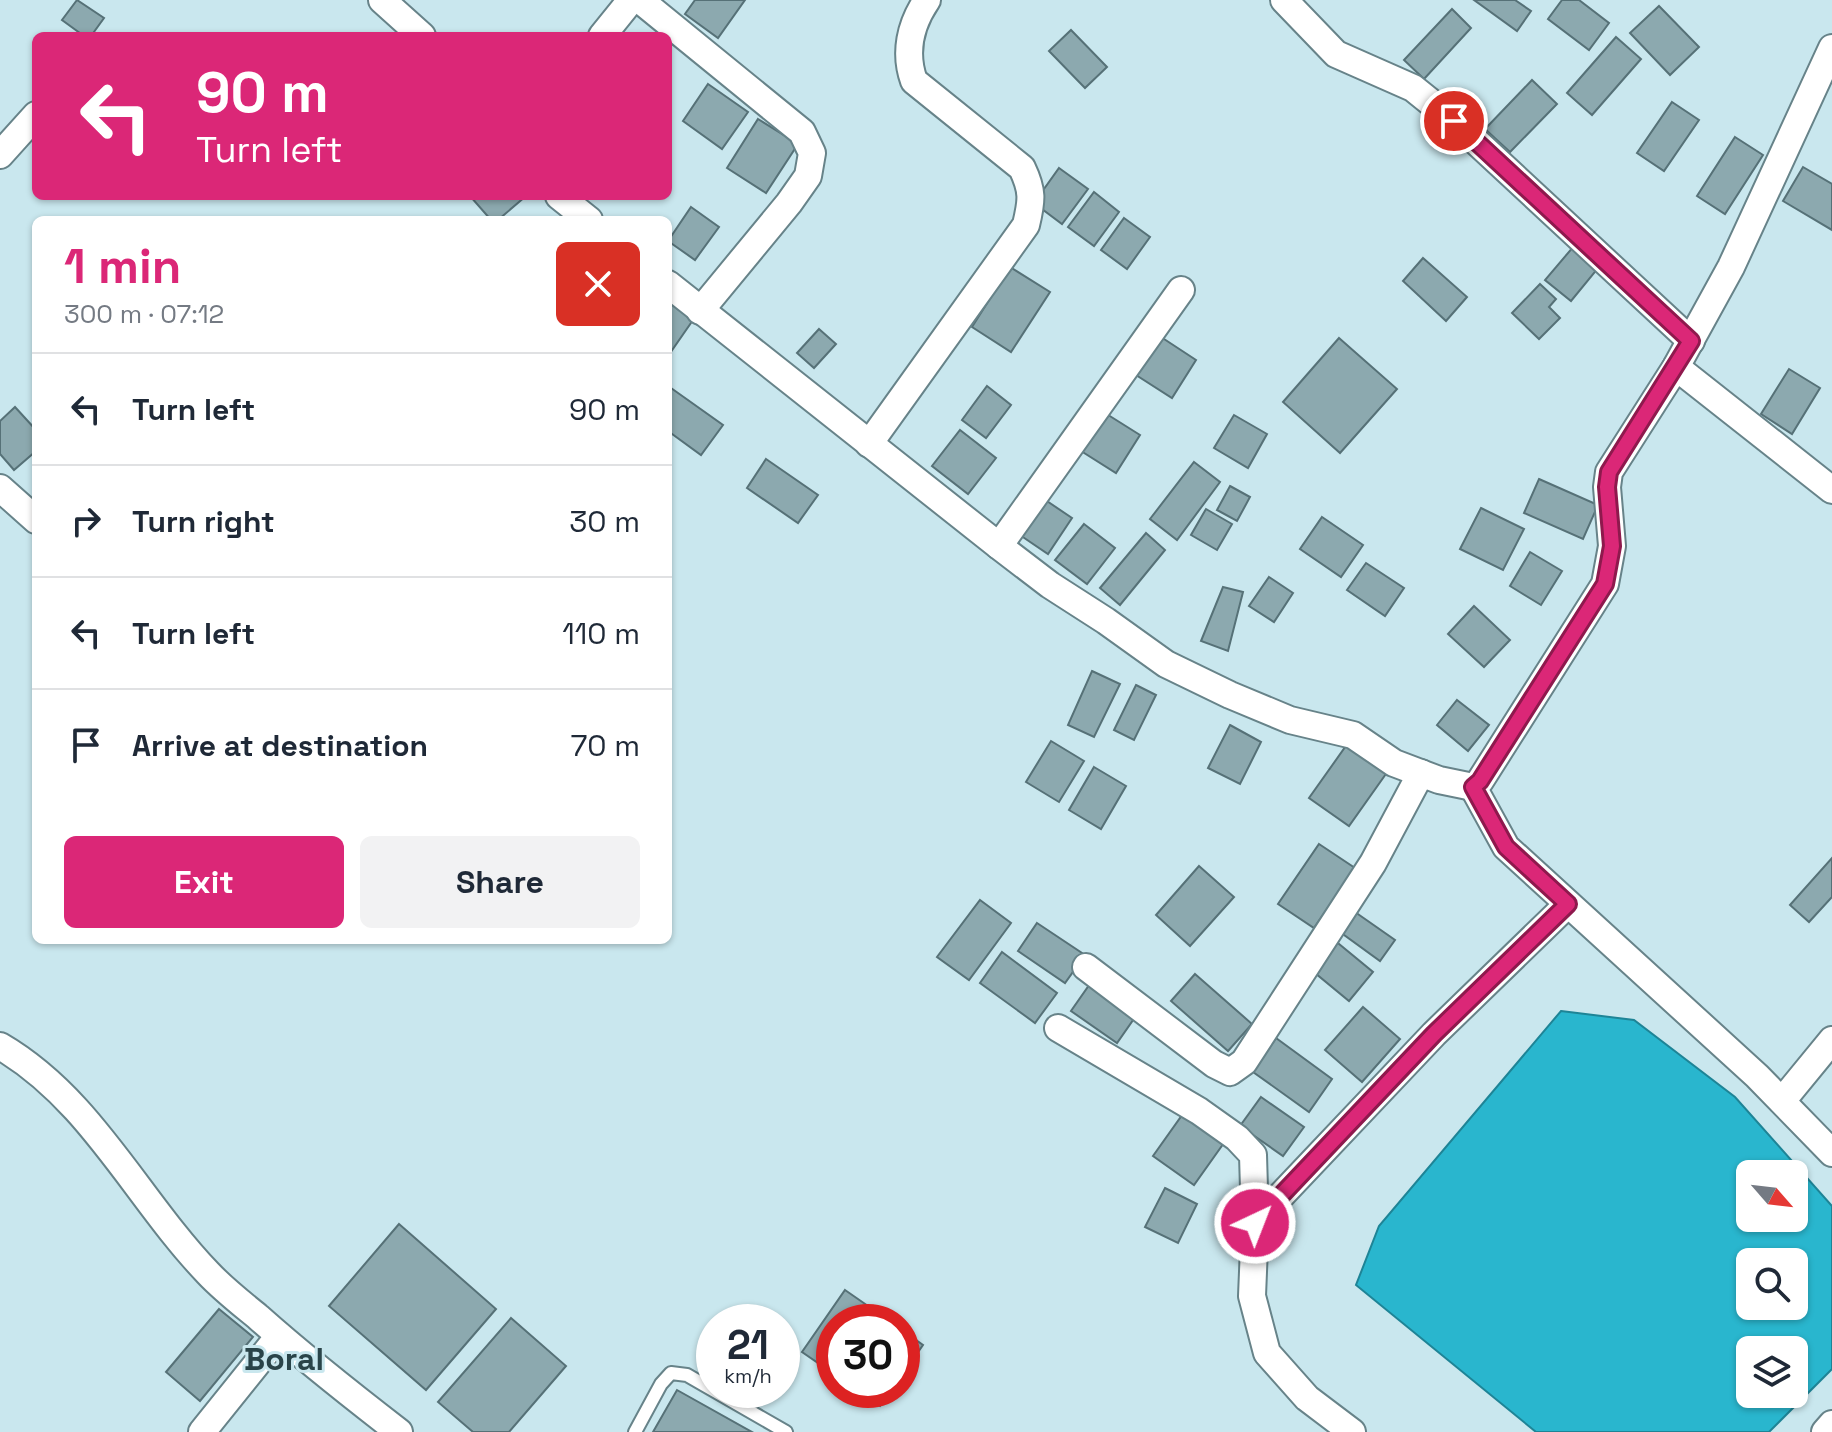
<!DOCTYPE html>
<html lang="en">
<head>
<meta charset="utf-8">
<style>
	:root { --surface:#fff; --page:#f2f2f3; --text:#1f2937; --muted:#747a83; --line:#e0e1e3; --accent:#db2777 }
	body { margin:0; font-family:"Space Grotesk",sans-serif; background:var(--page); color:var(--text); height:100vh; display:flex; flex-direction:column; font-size:30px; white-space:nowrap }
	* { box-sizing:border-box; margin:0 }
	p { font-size:26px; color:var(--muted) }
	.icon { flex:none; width:44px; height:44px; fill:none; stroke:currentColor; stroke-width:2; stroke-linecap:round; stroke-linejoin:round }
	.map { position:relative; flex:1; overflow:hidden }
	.side { position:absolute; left:32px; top:216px; width:640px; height:728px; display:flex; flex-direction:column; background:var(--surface); border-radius:12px; box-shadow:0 2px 6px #0004 }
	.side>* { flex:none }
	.banner { position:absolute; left:32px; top:32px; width:640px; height:168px; border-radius:12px; box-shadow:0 2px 6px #0004; background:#db2777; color:#fff; overflow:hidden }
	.needle { width:52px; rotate:118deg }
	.fabs { position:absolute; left:1736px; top:1160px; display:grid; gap:16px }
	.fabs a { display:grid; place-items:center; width:72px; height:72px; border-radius:12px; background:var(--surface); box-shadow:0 2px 6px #0004; font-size:40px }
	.speed { position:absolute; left:696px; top:1304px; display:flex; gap:16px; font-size:40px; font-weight:700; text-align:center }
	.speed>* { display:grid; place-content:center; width:104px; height:104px; border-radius:50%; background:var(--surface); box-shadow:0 2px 6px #0004; line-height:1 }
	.speed small { font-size:20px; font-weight:400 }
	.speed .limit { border:12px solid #d22; background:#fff; color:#111 }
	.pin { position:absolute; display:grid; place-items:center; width:68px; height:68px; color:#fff; margin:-34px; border:4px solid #fff; border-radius:50%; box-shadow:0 2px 8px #0007 }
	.me { position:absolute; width:88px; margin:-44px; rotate:43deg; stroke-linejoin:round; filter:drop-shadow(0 0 6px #0008) }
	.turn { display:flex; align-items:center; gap:28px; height:168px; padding:0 32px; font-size:36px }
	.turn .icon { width:104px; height:104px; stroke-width:2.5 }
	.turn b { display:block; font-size:56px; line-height:68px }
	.round { display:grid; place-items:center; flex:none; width:84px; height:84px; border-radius:12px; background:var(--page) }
	.head { display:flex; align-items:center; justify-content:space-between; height:136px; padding:0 32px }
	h1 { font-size:48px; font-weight:800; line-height:60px; color:var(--accent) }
	.action { display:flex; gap:16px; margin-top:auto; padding:16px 32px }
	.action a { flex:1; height:92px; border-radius:12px; background:var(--accent); color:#fff; font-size:32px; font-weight:800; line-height:92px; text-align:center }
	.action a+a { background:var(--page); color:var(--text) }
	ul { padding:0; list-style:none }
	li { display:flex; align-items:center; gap:24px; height:112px; padding:0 32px; border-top:2px solid var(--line) }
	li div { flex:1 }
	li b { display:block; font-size:30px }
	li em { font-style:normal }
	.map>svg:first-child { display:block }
</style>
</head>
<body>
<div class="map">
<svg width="1832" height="1432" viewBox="0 0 1832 1432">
	<rect width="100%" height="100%" fill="#c9e7ee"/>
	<path fill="#29b6ce" stroke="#1e8496" stroke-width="2" fill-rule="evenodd" d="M 1561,1011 L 1634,1020 L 1735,1097 L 1832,1206 L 1832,1369 L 1769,1432 L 1536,1432 L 1356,1285 L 1379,1226 ZM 1750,1174 L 1794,1174 L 1794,1218 L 1750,1218 ZM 1750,1262 L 1794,1262 L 1794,1306 L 1750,1306 ZM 1750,1350 L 1794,1350 L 1794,1394 L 1750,1394 Z"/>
	<g fill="#8ca9af" stroke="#567177" stroke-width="2">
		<polygon points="77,0 104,18 91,36 84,36 62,20"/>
		<polygon points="695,0 745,0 718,38 685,14"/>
		<polygon points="1474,0 1515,0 1531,11 1517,31"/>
		<polygon points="1562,0 1579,0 1609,23 1589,50 1548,19"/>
		<polygon points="1659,6 1699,47 1670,75 1630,33"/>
		<polygon points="1452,9 1471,28 1424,79 1404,60"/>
		<polygon points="1071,30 1107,67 1085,88 1049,51"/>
		<polygon points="1616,37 1641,59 1592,115 1567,93"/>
		<polygon points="1532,80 1557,104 1510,152 1485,129"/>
		<polygon points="708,84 748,112 722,149 683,121"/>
		<polygon points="1672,102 1699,120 1664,171 1637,153"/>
		<polygon points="758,119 798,144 766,193 727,168"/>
		<polygon points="1735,137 1763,155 1725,214 1697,196"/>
		<polygon points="1803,167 1832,184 1832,230 1783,201"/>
		<polygon points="1059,168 1088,189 1062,224 1034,203"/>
		<polygon points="1094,192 1119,212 1094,246 1068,227"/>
		<polygon points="470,196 526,196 498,220 491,220"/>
		<polygon points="691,207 719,227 695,260 668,241"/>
		<polygon points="1124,218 1150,237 1127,269 1101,250"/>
		<polygon points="1574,246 1599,267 1571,301 1545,280"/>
		<polygon points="1423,258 1467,297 1446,321 1403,281"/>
		<polygon points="1010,267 1050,292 1011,352 972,327"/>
		<polygon points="1540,284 1556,299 1549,307 1560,318 1539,339 1512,313"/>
		<polygon points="668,302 693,320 668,356"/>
		<polygon points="819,329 836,344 814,368 797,353"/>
		<polygon points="1161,337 1196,360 1172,398 1136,375"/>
		<polygon points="1339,338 1397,389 1340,453 1283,402"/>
		<polygon points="1789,369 1820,388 1792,434 1761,414"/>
		<polygon points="987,386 1011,405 986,438 962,420"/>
		<polygon points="671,388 723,425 701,455 668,431 668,392"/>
		<polygon points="15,407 36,430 36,451 14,470 0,454 0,421"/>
		<polygon points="1105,413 1140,435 1116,473 1081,451"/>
		<polygon points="1234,415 1267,434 1248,468 1214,448"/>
		<polygon points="960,430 996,458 968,494 932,466"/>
		<polygon points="766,459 818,495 798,523 747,488"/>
		<polygon points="1194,462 1220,482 1177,540 1150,519"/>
		<polygon points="1539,479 1598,505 1583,539 1524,513"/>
		<polygon points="1230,486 1250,497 1237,521 1217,510"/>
		<polygon points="1038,495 1072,518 1048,554 1014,531"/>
		<polygon points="1481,508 1524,529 1503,570 1460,549"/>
		<polygon points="1206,509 1232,524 1217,550 1191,535"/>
		<polygon points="1322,517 1363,545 1341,577 1300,549"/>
		<polygon points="1084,524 1115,548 1087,584 1055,560"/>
		<polygon points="1146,533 1165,550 1120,605 1100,588"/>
		<polygon points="1530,552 1562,571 1541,605 1510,586"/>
		<polygon points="1366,563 1404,588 1385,616 1347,590"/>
		<polygon points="1269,577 1293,593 1274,622 1249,606"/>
		<polygon points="1223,587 1243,592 1228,651 1201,641"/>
		<polygon points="1474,606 1510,640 1484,667 1448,634"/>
		<polygon points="1092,671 1120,684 1094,737 1068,725"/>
		<polygon points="1136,685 1156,695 1134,740 1114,730"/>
		<polygon points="1457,700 1489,725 1468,751 1437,725"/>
		<polygon points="1230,725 1261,742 1240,784 1208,768"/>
		<polygon points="1051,741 1084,761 1059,802 1026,782"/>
		<polygon points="1348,743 1388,771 1349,826 1309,798"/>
		<polygon points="1094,767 1126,786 1101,829 1069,810"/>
		<polygon points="1319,844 1355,868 1314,928 1278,904"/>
		<polygon points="1832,858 1832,897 1809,922 1790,905"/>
		<polygon points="1199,866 1234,897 1190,946 1156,915"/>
		<polygon points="980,900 1011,923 969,980 937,957"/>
		<polygon points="1355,912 1395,940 1380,961 1340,932"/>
		<polygon points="1037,923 1085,955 1065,983 1018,951"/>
		<polygon points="1333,939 1373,972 1349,1001 1309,968"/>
		<polygon points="1002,952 1057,993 1035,1023 980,983"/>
		<polygon points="1195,974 1252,1024 1228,1051 1171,1001"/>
		<polygon points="1092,981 1138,1013 1117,1043 1071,1011"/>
		<polygon points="1363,1007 1400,1039 1362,1082 1325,1050"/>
		<polygon points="1276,1038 1332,1079 1309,1112 1253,1072"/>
		<polygon points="1261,1097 1304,1127 1283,1156 1240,1126"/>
		<polygon points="1185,1111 1226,1140 1194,1185 1153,1156"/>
		<polygon points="1165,1188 1197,1204 1178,1243 1145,1227"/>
		<polygon points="399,1224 496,1309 426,1390 329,1306"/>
		<polygon points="845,1290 891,1322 834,1322 834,1374 802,1352"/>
		<polygon points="219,1309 253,1337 200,1401 166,1372"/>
		<polygon points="511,1318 566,1366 509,1432 473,1432 438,1402"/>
		<polygon points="902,1330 923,1345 902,1375"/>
		<polygon points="677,1390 752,1432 653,1432"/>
		<polygon points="856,1390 892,1390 880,1406"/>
	</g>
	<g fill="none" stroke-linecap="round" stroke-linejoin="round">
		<defs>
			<polyline id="service" points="635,1432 661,1384 671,1373 687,1375 786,1432"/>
			<g id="minor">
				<polyline points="382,0 422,36"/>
				<polyline points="640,0 802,132 812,153 808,176 789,203 700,311"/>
				<polyline points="1284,0 1336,54 1413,88 1454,121 1691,341"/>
				<polyline points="602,36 631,0"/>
				<polyline points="1832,48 1731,267 1676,367 1609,472 1607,487 1612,546 1605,584 1480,781 1473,787 1506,847 1757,1076 1832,1153"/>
				<polyline points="0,155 36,115"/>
				<polyline points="559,196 589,220"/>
				<polyline points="668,284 999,546 1050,585 1106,621 1166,664 1230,695 1290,720 1353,735 1394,763 1439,780 1473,787"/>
				<polyline points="1676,367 1832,490"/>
				<path d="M 869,444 L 1026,225 C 1032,200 1033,191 1022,168 L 914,81 C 904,53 910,25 927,0"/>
				<polyline points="0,488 36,520"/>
				<polyline points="999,546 1181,290"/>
				<polyline points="1086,967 1214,1064 1230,1072 1244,1062 1373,863 1421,773"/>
				<polyline points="1058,1028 1199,1111 1237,1138 1253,1155 1255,1223 1252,1296 1267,1353 1307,1398 1352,1432"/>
				<path d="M 0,1046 C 91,1099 137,1199 208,1273 C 223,1289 241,1303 258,1317 C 304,1358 351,1395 399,1432"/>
				<polyline points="1782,1101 1832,1040"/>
				<polyline points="1255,1223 1434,1034 1568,904"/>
				<polyline points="202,1432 279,1336"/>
				<polyline points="1825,1432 1832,1424"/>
			</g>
		</defs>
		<use href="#service" stroke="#678389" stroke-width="16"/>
		<use href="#minor" stroke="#678389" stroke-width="30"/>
		<use href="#service" stroke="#fff" stroke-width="12"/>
		<use href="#minor" stroke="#fff" stroke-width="26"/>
	</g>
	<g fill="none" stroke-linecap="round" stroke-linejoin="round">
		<defs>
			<polyline id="route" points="1255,1223 1434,1034 1568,904 1506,847 1473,787 1480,781 1605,584 1612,546 1607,487 1609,472 1691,341 1454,121"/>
		</defs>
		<use href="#route" stroke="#8e194d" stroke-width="20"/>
		<use href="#route" stroke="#db2777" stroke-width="14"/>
	</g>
	<g text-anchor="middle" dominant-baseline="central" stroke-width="6" stroke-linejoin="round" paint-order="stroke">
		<g font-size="32" font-weight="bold" fill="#2a4449" stroke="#c9e7ee">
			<text x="284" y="1359">Boral</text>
		</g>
	</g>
</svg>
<div class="fabs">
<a><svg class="needle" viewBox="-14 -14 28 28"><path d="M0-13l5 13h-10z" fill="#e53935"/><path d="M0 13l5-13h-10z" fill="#747a83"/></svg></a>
<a><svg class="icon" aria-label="search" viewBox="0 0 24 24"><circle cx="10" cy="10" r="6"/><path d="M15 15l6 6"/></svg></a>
<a><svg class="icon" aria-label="layers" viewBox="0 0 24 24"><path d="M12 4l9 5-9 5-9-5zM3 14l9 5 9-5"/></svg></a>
</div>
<div class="speed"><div>21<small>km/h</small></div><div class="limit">30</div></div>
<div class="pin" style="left:1454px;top:121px;background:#d93025"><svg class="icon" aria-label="arrive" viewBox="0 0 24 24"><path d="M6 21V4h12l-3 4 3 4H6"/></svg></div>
<svg class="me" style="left:1255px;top:1223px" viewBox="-20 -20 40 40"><circle r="17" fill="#db2777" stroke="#fff" stroke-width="3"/><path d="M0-11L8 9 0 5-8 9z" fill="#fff"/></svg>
<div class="banner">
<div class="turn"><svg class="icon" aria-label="left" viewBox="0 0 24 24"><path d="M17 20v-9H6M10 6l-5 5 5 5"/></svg><div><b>90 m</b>Turn left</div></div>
</div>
<section class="side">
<div class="head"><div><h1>1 min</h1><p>300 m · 07:12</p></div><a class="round" style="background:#d93025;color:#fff"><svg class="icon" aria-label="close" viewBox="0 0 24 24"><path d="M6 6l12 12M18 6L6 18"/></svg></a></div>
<ul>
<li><svg class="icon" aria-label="left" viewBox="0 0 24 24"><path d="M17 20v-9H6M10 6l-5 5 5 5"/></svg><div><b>Turn left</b></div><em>90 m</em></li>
<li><svg class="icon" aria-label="right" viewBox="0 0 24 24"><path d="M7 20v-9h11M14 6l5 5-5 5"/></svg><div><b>Turn right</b></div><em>30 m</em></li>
<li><svg class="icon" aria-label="left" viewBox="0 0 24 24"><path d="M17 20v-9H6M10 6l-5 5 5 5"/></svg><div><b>Turn left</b></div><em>110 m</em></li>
<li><svg class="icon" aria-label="arrive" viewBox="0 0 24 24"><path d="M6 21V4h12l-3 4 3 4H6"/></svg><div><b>Arrive at destination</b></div><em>70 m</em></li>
</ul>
<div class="action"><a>Exit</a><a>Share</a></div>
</section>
</div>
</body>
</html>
